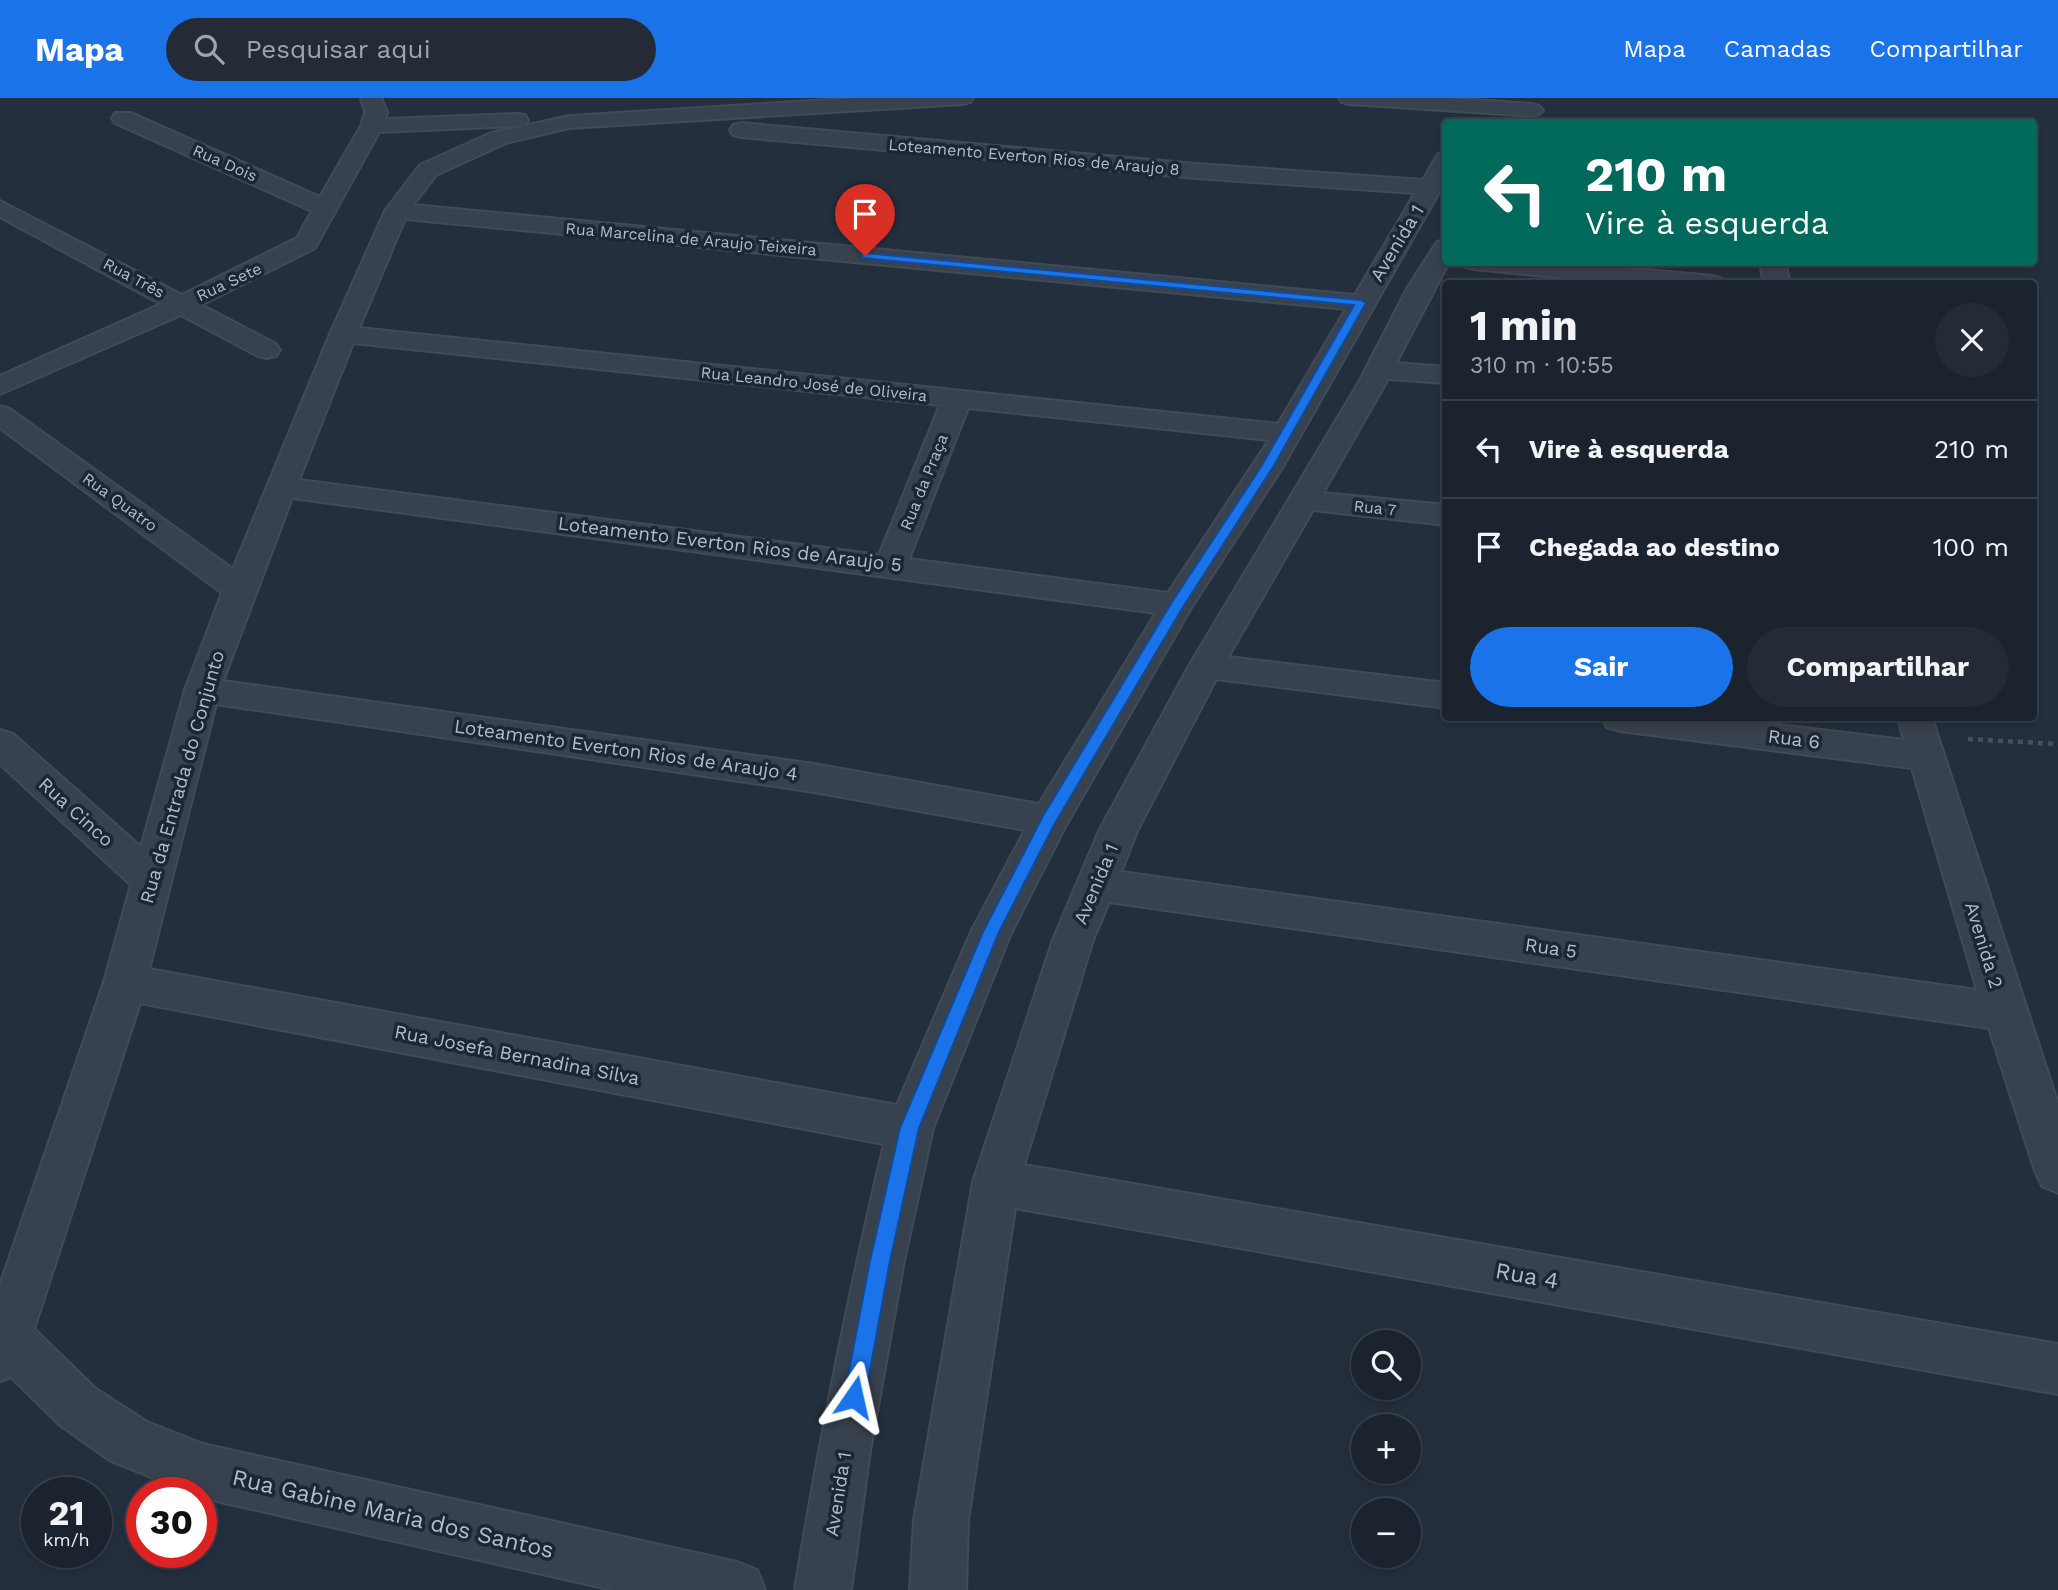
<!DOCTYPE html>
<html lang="pt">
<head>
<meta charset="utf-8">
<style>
	:root { --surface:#1b232e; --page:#242b36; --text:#f1f3f6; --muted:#a0a4aa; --line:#39404a; --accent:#1a73e8 }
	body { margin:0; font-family:"Work Sans",sans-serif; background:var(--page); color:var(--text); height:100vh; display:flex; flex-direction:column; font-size:26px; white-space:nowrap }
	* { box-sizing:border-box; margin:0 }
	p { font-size:23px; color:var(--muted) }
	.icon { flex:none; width:38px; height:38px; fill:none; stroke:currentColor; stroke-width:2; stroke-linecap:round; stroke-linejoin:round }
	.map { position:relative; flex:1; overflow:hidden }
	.drawer { position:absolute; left:1442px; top:182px; width:595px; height:441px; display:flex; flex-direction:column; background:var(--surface); border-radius:7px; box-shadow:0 4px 10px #0003,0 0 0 2px var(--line) }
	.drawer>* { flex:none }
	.hud { position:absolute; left:1442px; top:21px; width:595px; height:147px; border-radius:7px; box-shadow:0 4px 10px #0003,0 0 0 2px var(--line); background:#00695c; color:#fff; overflow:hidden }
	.tools { position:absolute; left:1351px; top:1232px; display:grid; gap:14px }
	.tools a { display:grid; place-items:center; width:70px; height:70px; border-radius:50%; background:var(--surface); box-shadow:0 4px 10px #0003,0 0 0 2px var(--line); font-size:35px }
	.speed { position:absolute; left:21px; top:1379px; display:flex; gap:14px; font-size:35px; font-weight:700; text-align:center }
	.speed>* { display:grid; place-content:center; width:91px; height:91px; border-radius:50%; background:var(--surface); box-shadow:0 4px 10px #0003,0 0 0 2px var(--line); line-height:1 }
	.speed small { font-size:18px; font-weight:400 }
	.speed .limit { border:10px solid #d22; background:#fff; color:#111 }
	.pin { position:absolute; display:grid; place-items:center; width:60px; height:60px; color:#fff; margin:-72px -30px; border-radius:50% 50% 50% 0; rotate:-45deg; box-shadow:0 0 7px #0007 }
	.pin .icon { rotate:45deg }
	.me { position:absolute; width:77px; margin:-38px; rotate:11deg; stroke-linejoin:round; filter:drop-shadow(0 0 5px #0008) }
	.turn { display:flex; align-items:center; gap:24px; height:147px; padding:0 28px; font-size:32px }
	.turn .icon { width:91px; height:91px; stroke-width:2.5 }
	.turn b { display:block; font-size:49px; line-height:60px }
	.round { display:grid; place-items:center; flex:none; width:74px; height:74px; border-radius:37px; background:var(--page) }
	.summary { display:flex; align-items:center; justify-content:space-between; height:119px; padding:0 28px }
	h1 { font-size:42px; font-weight:700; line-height:52px }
	.action { display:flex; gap:14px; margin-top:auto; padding:14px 28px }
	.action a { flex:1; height:80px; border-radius:42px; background:var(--accent); color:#fff; font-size:28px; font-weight:700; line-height:80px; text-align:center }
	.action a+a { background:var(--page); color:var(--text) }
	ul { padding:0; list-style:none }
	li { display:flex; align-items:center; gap:21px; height:98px; padding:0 28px; border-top:2px solid var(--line) }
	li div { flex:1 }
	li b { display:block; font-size:26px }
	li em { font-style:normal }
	header { display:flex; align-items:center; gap:42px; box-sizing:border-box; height:98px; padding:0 35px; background:var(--accent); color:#fff }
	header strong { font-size:33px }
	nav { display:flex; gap:38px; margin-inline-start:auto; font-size:24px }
	.search { width:490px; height:63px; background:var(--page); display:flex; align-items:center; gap:18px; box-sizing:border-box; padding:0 24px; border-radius:38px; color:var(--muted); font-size:26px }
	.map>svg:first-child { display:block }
</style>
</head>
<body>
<header>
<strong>Mapa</strong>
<div class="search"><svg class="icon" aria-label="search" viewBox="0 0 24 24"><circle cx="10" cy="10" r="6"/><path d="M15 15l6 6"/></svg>Pesquisar aqui</div>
<nav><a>Mapa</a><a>Camadas</a><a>Compartilhar</a></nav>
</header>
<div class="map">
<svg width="2058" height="1492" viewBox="0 0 2058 1492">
	<rect width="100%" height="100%" fill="#242f3e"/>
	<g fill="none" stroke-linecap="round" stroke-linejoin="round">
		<defs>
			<g id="street">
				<polygon points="361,0 381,0 387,14 385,21 517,16 525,17 528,22 525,27 517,28 379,34 315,150 201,207 276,246 280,252 276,258 267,260 258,258 181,217 0,296 0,278 161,206 0,119 0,103 182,197 297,140 312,113 115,25 112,20 115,15 131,15 320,99 361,28 365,14"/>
				<path d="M 859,0 L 973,0 L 970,4 L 963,6 L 569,30 L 506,45 L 436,77 L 413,107 L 1355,197 L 1415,95 L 1196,80 L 741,39 L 733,37 L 730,32 L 733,27 L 741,25 L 1196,66 L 1423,82 L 1438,56 L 1446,54 L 1446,82 L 1282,370 L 1191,510 L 1065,729 L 1011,835 L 933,1030 L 904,1163 L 870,1353 L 851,1492 L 795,1492 C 819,1342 849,1194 884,1046 L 140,905 L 34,1231 L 96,1291 L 147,1324 L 203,1346 L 737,1464 L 757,1472 L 765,1492 L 613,1492 L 203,1400 L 201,1395 L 191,1395 L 111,1363 L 60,1327 L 11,1279 L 0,1283 L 0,1187 L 104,884 L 131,787 L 0,666 L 0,632 L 13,636 L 141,749 L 185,592 L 222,495 L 0,330 L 0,308 L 10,311 L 233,471 L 330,236 L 385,113 L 420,67 L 491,35 L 569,18 ZM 405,121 L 1346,211 L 1278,326 L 359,230 ZM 353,245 L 940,307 L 879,457 L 299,382 ZM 968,310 L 1269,342 L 1168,495 L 909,461 ZM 292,400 L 1156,515 L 1039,706 L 814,666 L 223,583 ZM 216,606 L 814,694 L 1025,732 L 971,834 L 897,1007 L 149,871 Z"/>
				<polygon points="1339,0 1445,0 1532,6 1539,8 1543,12 1539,16 1532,18 1349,6 1342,4"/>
				<polygon points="1446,142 1446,164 1449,164 1396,265 1446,269 1446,285 1388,281 1323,395 1446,407 1446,427 1313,412 1228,559 1446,585 1446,610 1216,581 1137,733 1121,774 1977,892 1912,670 1620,633 1607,629 1602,620 1722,620 1904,642 1898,620 1932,620 2058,1006 2058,1095 2042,1088 2035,1073 1989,930 1109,804 1093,842 1024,1067 2058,1246 2058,1296 1015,1110 968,1422 966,1492 910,1492 914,1422 973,1084 1053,842 1099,733 1189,568 1359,284 1408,189 1437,144"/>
				<polygon points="1462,164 1561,164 1713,178 1722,181 1725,186 1626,186 1474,171 1465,169"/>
				<polygon points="1760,164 1785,164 1790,186 1764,186"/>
			</g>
		</defs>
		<use href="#street" stroke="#414a57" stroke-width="4"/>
		<polyline stroke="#3f5557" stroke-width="4.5" stroke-dasharray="5 5" stroke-linecap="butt" points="1968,641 2058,646"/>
		<use href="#street" fill="#38414e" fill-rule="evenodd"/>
	</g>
	<polygon fill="#1a73e8" stroke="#114b97" stroke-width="2" points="865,155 1361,202 1366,205 1273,369 1183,509 1055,725 999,834 919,1030 890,1163 865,1299 862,1306 854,1310 847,1306 844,1299 870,1163 900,1030 983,834 1043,718 1172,504 1261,369 1354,207 862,160 862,156"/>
	<g text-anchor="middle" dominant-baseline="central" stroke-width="7" stroke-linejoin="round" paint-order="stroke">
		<g font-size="16" fill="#b4bcc9" stroke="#1d2633">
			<text transform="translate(1034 59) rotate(5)">Loteamento Everton Rios de Araujo 8</text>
			<text transform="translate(225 65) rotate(24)">Rua Dois</text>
			<text transform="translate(691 141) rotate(5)">Rua Marcelina de Araujo Teixeira</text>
			<text transform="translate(134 180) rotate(28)">Rua Três</text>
			<text transform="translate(229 184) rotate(-25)">Rua Sete</text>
			<text transform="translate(814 286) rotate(6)">Rua Leandro José de Oliveira</text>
			<text transform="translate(924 384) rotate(-68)">Rua da Praça</text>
			<text transform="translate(120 404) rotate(36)">Rua Quatro</text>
			<text transform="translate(1375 410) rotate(6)">Rua 7</text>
		</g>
		<g font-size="19" fill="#b4bcc9" stroke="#1d2633">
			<text transform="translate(1397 145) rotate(-59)">Avenida 1</text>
			<text transform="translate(730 446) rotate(7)">Loteamento Everton Rios de Araujo 5</text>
			<text transform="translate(1794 641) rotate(7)">Rua 6</text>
			<text transform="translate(626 652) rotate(8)">Loteamento Everton Rios de Araujo 4</text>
			<text transform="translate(182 679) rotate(-74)">Rua da Entrada do Conjunto</text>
			<text transform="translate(76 714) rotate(42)">Rua Cinco</text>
			<text transform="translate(1096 786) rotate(-67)">Avenida 1</text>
			<text transform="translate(1984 847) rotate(73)">Avenida 2</text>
			<text transform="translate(1551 850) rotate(8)">Rua 5</text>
			<text transform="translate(517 957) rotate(11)">Rua Josefa Bernadina Silva</text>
			<text transform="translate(838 1396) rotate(-81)">Avenida 1</text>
		</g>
		<g font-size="23" fill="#b4bcc9" stroke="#1d2633">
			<text transform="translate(1527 1178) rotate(10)">Rua 4</text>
			<text transform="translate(393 1416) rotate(13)">Rua Gabine Maria dos Santos</text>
		</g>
	</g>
</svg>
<div class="tools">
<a><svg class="icon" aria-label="search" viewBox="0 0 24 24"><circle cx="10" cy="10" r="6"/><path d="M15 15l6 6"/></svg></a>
<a>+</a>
<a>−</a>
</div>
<div class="speed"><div>21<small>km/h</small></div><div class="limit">30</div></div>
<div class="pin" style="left:865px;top:158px;background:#d93025"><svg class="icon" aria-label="arrive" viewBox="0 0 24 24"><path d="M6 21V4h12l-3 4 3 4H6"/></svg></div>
<svg class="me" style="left:854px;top:1299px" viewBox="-20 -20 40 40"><path d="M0-17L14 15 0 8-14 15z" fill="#1a73e8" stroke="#fff" stroke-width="4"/></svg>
<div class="hud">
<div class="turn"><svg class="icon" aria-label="left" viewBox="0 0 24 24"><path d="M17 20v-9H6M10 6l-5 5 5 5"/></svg><div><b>210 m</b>Vire à esquerda</div></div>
</div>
<section class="drawer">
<div class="summary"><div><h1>1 min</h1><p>310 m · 10:55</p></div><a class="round"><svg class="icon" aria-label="close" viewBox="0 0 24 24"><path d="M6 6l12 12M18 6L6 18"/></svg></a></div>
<ul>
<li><svg class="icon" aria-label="left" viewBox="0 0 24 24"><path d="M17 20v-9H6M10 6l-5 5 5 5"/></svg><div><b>Vire à esquerda</b></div><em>210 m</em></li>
<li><svg class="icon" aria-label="arrive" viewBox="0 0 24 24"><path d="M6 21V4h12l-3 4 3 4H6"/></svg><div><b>Chegada ao destino</b></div><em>100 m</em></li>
</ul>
<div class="action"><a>Sair</a><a>Compartilhar</a></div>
</section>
</div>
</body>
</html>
